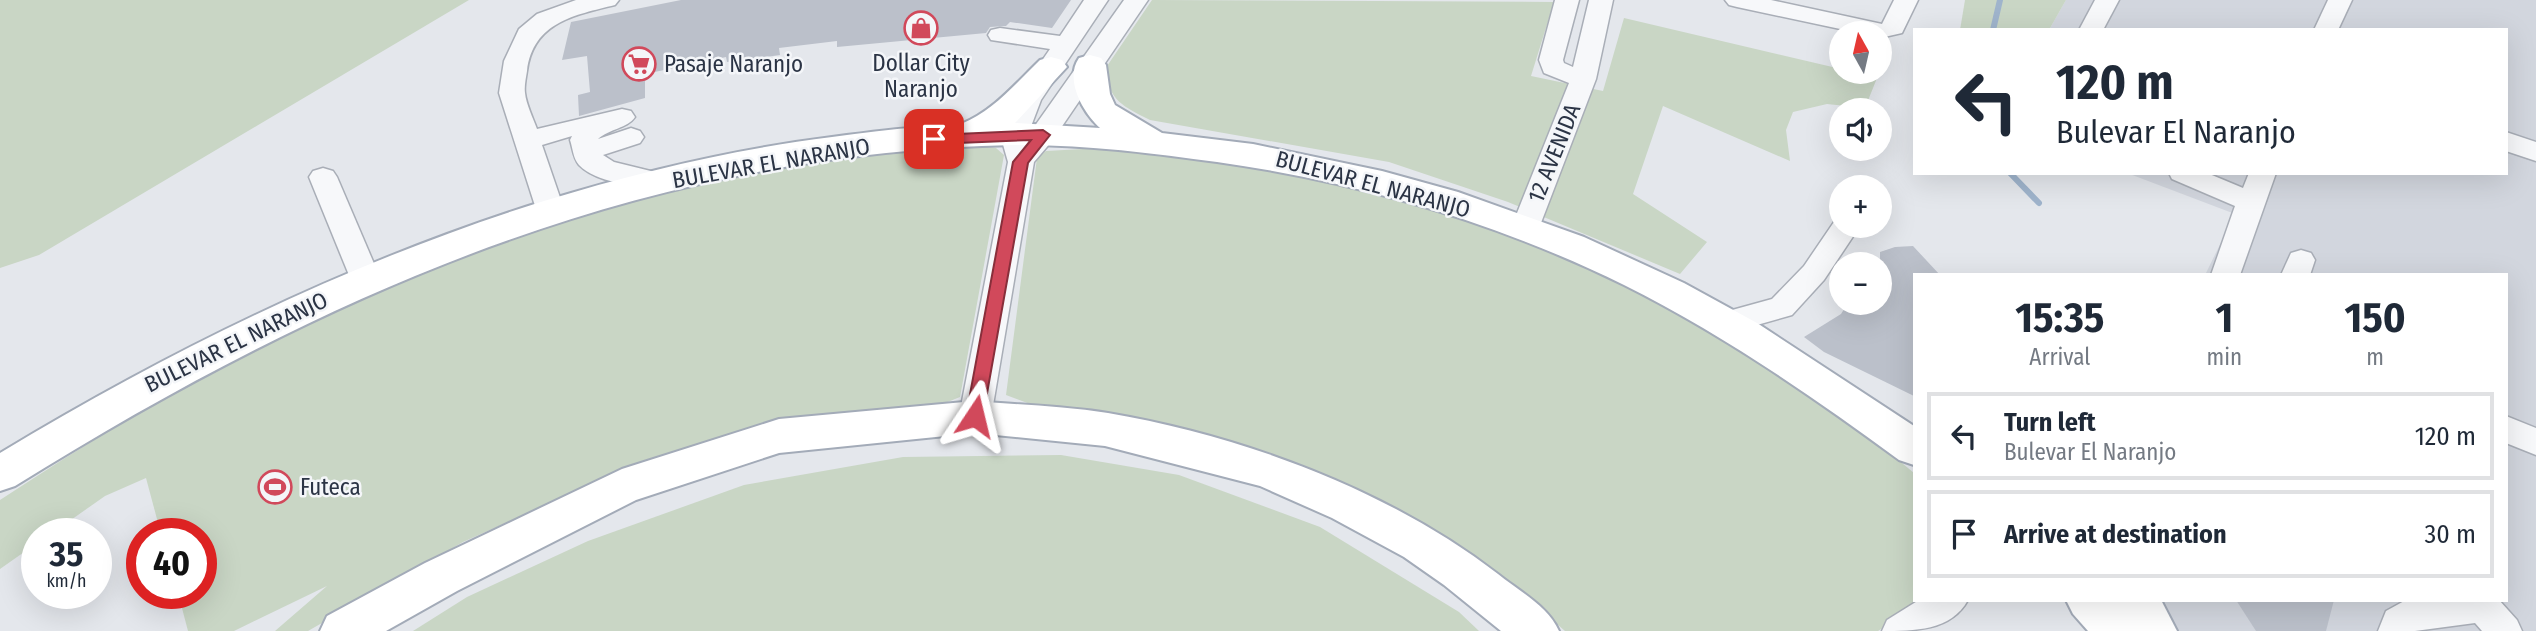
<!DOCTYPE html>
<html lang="en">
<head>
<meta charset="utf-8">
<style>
	:root { --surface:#fff; --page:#f2f2f3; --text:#1f2937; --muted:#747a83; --line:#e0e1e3 }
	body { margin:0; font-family:"Fira Sans Condensed",sans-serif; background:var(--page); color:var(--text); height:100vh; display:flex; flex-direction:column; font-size:26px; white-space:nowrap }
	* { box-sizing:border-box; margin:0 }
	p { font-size:23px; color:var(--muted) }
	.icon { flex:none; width:38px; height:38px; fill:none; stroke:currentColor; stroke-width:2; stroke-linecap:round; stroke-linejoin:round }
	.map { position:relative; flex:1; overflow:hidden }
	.drawer { position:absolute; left:1913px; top:273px; width:595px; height:329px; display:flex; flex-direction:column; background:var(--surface); border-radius:0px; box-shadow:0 7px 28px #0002 }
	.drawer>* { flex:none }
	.guide { position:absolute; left:1913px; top:28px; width:595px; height:147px; border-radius:0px; box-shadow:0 7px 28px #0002; background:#fff; color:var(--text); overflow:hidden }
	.needle { width:46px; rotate:352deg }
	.tools { position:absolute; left:1829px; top:21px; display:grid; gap:14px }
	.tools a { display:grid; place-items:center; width:63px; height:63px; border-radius:50%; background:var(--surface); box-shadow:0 7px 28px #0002; font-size:35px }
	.speed { position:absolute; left:21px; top:518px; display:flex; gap:14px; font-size:35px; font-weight:700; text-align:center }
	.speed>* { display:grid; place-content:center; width:91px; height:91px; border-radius:50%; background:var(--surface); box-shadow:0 7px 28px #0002; line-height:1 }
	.speed small { font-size:18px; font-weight:400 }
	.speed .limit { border:10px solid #d22; background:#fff; color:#111 }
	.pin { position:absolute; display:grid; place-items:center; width:60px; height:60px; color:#fff; margin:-30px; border-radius:14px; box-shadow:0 4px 10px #0006 }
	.me { position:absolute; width:77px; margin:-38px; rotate:10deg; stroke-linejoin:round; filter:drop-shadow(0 0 5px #0008) }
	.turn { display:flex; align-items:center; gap:24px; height:147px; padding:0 28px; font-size:32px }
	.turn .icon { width:91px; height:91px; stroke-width:2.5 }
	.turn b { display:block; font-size:49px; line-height:60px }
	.eta { display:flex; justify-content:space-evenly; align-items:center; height:119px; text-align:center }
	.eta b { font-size:42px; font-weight:700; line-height:49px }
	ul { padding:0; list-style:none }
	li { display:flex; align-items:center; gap:21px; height:88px; margin:0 14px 10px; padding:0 14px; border:4px solid var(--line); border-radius:0px }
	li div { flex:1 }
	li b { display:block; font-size:26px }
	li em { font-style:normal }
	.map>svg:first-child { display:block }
</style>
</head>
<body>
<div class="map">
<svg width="2536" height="631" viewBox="0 0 2536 631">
	<rect width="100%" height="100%" fill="#e4e7ec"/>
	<polygon fill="#d2d6de" points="2066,0 2536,0 2536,631 2139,631 2109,600 2506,600 2506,275 2205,275 2235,214 2127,173 2506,173 2506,30 2049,30"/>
	<g fill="#c9d6c5">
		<polygon points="0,0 469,0 39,255 0,268"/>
		<path d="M 1152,0 L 1554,2 L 1531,76 L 1603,91 L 1624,18 L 1841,69 L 1841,72 L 1877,78 L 1865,108 L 1827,104 L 1793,112 L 1786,130 L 1790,161 L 1663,106 L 1633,194 L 1707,242 L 1680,274 L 1508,202 L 1389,162 L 1150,120 C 1123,106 1110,102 1105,69 Z"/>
		<polygon points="1965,0 2066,0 2049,30 1960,30"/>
		<path d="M 978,146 L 996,148 L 1004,155 L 960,397 L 940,405 L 820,418 L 722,436 L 591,485 L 463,542 L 308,631 L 275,631 L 327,586 L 234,631 L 188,631 L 178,593 L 201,593 L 201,534 L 161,534 L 146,478 L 105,496 L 51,534 L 37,534 L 37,543 L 0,569 L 0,500 C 105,431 212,366 325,311 C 481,235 660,189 830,159 C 879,151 929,150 978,146 Z"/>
		<polygon points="1101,148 1227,161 1312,175 1407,199 1498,231 1620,281 1727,336 1867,434 1914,473 1914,600 1929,600 1878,631 1565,631 1502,576 1426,525 1315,471 1211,435 1041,408 1006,395 1037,158 1046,151"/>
		<polygon points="1061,455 1179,475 1320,527 1459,612 1479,631 413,631 467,597 588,541 744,485 903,457"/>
	</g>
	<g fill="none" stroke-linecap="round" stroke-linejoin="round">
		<g stroke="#9fb4cc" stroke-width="6">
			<polyline points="1993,30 2000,0"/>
			<polyline points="2010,173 2039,203"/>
		</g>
	</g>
	<g fill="#bbc0ca">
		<polygon points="681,0 1071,0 1052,28 1010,22 1006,26 990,27 986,33 837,47 837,41 779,48 780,55 727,62 726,57 645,74 645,98 579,116 578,95 590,92 587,56 562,60 571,22"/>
		<polygon points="1913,246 1940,275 1914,275 1914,396 1824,352 1804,337 1841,314 1848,303 1880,303 1880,252 1895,247"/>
		<polygon points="2236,600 2334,600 2326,631 2256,631"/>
	</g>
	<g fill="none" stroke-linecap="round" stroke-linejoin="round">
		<defs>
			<g id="minor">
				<path d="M 576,0 L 619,0 L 615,5 C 575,15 533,22 527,71 C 526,78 524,86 525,93 C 526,104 533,118 537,129 L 622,109 L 631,111 L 635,117 C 628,128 609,129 598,139 L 631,128 L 640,131 L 644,137 L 640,143 L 603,155 L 614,162 L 667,175 L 671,182 L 667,189 L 657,191 C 634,185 596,183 579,165 C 573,158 573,149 570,140 L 572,136 L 542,145 L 565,212 L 561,219 L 551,222 L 541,219 L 537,212 L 499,93 L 504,61 L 519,29 L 537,14 Z"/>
				<polygon points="1084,0 1108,0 1041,100 1027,137 1124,0 1148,0 1052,141 1034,162 991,417 986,426 975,430 964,426 959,417 1008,162 1000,134 1015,100 1050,49 991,40 988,35 991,30 1000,28 1060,36"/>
				<polygon points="1555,0 1579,0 1563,60 1564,63 1573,67 1589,0 1613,0 1596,79 1539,228 1535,235 1525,238 1515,235 1511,228 1569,83 1544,73 1539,60"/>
				<polygon points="1725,0 1771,0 1882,24 1894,0 1918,0 1902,33 1880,38 1880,33 1859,33 1737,7 1729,5"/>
				<polygon points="2095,0 2119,0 2103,30 2079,30"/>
				<polygon points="2328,0 2352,0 2338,30 2314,30"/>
				<polygon points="2506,132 2536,142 2536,161 2506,151"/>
				<polygon points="323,168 333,171 337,177 381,280 376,287 366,291 356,287 351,280 309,177 313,171"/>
				<polygon points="2169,173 2207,173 2243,188 2249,173 2276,173 2240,275 2211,275 2235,206 2172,179"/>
				<polygon points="1841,218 1841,226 1860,226 1824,280 1792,315 1725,334 1714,331 1710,323 1714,315 1772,299 1804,266 1836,219"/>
				<polygon points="2301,250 2311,253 2315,260 2310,275 2281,275 2291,253"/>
				<polygon points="2506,416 2536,428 2536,455 2506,443"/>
				<path d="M 1919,600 L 1968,600 C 1951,631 1914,631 1882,631 L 1887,620 Z"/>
				<polygon points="2406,600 2499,600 2517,620 2522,631 2482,631 2475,623 2415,631 2378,631 2386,611"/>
			</g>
			<g id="major">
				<path d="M 1090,55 L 1101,58 L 1106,65 L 1110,94 L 1115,105 L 1162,133 L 1253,144 L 1382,171 L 1458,192 L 1584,237 L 1684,283 L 1757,323 L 1914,426 L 1914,465 L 1899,460 C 1812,396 1722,334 1624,285 C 1496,222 1358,182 1217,162 C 1151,153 1081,144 1014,145 C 645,152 323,294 15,486 L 0,491 L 0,453 C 172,349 352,261 544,201 C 638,172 735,149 832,137 C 862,133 892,129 922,127 C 934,126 950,128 961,124 C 993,111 1015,84 1040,60 L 1051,57 L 1062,60 L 1067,67 L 1015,123 L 1100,128 C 1083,113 1064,79 1079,58 Z"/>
				<path d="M 975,401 C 1019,405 1064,406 1108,413 C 1243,436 1389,490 1498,574 C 1519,591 1548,606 1559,631 L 1501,631 L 1444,585 L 1404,557 L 1332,518 L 1260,486 L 1105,446 L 975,433 L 779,453 L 636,500 L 457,591 L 386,631 L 320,631 L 327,616 L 425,563 L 622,469 L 779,419 Z"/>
				<polygon points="2066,600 2161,600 2177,631 2088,631 2073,614"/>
			</g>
		</defs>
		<use href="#minor" stroke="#a9aeb7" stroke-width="3"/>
		<use href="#major" stroke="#a3abb8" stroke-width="4"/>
		<use href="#minor" fill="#f7f8fa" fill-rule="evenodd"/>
		<use href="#major" fill="#fff" fill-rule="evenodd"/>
	</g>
	<polygon fill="#d1495b" stroke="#882f3b" stroke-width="2" points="1043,130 1050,135 1028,163 983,416 981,421 969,421 966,416 1013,162 1031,140 934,144 927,139 934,135"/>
	<defs>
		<symbol id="shop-ring" viewBox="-11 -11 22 22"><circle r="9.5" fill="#f4f6f9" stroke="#d1495b" stroke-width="1.5"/><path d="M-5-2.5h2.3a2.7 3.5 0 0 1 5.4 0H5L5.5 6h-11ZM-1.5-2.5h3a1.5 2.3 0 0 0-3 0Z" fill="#d1495b"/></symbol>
		<symbol id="supermarket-ring" viewBox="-11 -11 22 22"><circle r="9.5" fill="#f4f6f9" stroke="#d1495b" stroke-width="1.5"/><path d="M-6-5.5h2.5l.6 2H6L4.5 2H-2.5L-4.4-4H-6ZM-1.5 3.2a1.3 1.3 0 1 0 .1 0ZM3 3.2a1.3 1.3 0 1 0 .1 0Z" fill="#d1495b"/></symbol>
		<symbol id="stadium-ring" viewBox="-11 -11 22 22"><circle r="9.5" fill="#f4f6f9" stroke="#d1495b" stroke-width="1.5"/><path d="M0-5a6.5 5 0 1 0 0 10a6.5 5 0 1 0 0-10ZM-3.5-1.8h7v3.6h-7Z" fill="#d1495b"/></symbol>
	</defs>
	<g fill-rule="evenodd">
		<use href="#shop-ring" x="902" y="9" width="38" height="38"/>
		<use href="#supermarket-ring" x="620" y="45" width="38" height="38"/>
		<use href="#stadium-ring" x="256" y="468" width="38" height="38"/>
	</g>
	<g text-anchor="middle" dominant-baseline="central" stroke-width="5" stroke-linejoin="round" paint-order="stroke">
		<g font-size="23" fill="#2b3445" stroke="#f4f6f9" text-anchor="start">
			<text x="921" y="63" text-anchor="middle">Dollar City<tspan x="921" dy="26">Naranjo</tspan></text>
			<text x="664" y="64">Pasaje Naranjo</text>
			<text x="300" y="487">Futeca</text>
		</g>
		<g font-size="23" fill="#2b3445" stroke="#f4f6f9">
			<text transform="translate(1554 153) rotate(-68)">12 AVENIDA</text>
			<text transform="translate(771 163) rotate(-10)">BULEVAR EL NARANJO</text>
			<text transform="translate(1373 184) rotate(15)">BULEVAR EL NARANJO</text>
			<text transform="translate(236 342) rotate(-26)">BULEVAR EL NARANJO</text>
		</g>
	</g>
</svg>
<div class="tools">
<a><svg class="needle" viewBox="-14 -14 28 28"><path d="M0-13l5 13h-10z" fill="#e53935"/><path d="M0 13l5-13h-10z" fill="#747a83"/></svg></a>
<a><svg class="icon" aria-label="sound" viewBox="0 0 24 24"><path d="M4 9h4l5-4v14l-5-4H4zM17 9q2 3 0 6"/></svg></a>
<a>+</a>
<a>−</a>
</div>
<div class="speed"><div>35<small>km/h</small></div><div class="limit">40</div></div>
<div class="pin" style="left:934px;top:139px;background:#d93025"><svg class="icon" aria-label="arrive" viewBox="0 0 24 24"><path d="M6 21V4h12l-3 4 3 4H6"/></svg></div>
<svg class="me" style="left:975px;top:416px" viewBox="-20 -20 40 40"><path d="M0-17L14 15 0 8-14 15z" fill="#d1495b" stroke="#fff" stroke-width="4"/></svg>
<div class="guide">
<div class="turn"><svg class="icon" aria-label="left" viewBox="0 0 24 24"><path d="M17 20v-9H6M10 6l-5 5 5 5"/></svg><div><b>120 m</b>Bulevar El Naranjo</div></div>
</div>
<section class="drawer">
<div class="eta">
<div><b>15:35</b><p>Arrival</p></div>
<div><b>1</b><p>min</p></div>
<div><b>150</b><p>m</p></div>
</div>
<ul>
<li><svg class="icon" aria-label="left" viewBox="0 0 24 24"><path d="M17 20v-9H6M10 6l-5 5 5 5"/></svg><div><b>Turn left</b><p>Bulevar El Naranjo</p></div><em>120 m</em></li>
<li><svg class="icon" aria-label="arrive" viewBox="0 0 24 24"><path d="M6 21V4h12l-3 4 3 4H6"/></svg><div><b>Arrive at destination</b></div><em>30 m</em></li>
</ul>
</section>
</div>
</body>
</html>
